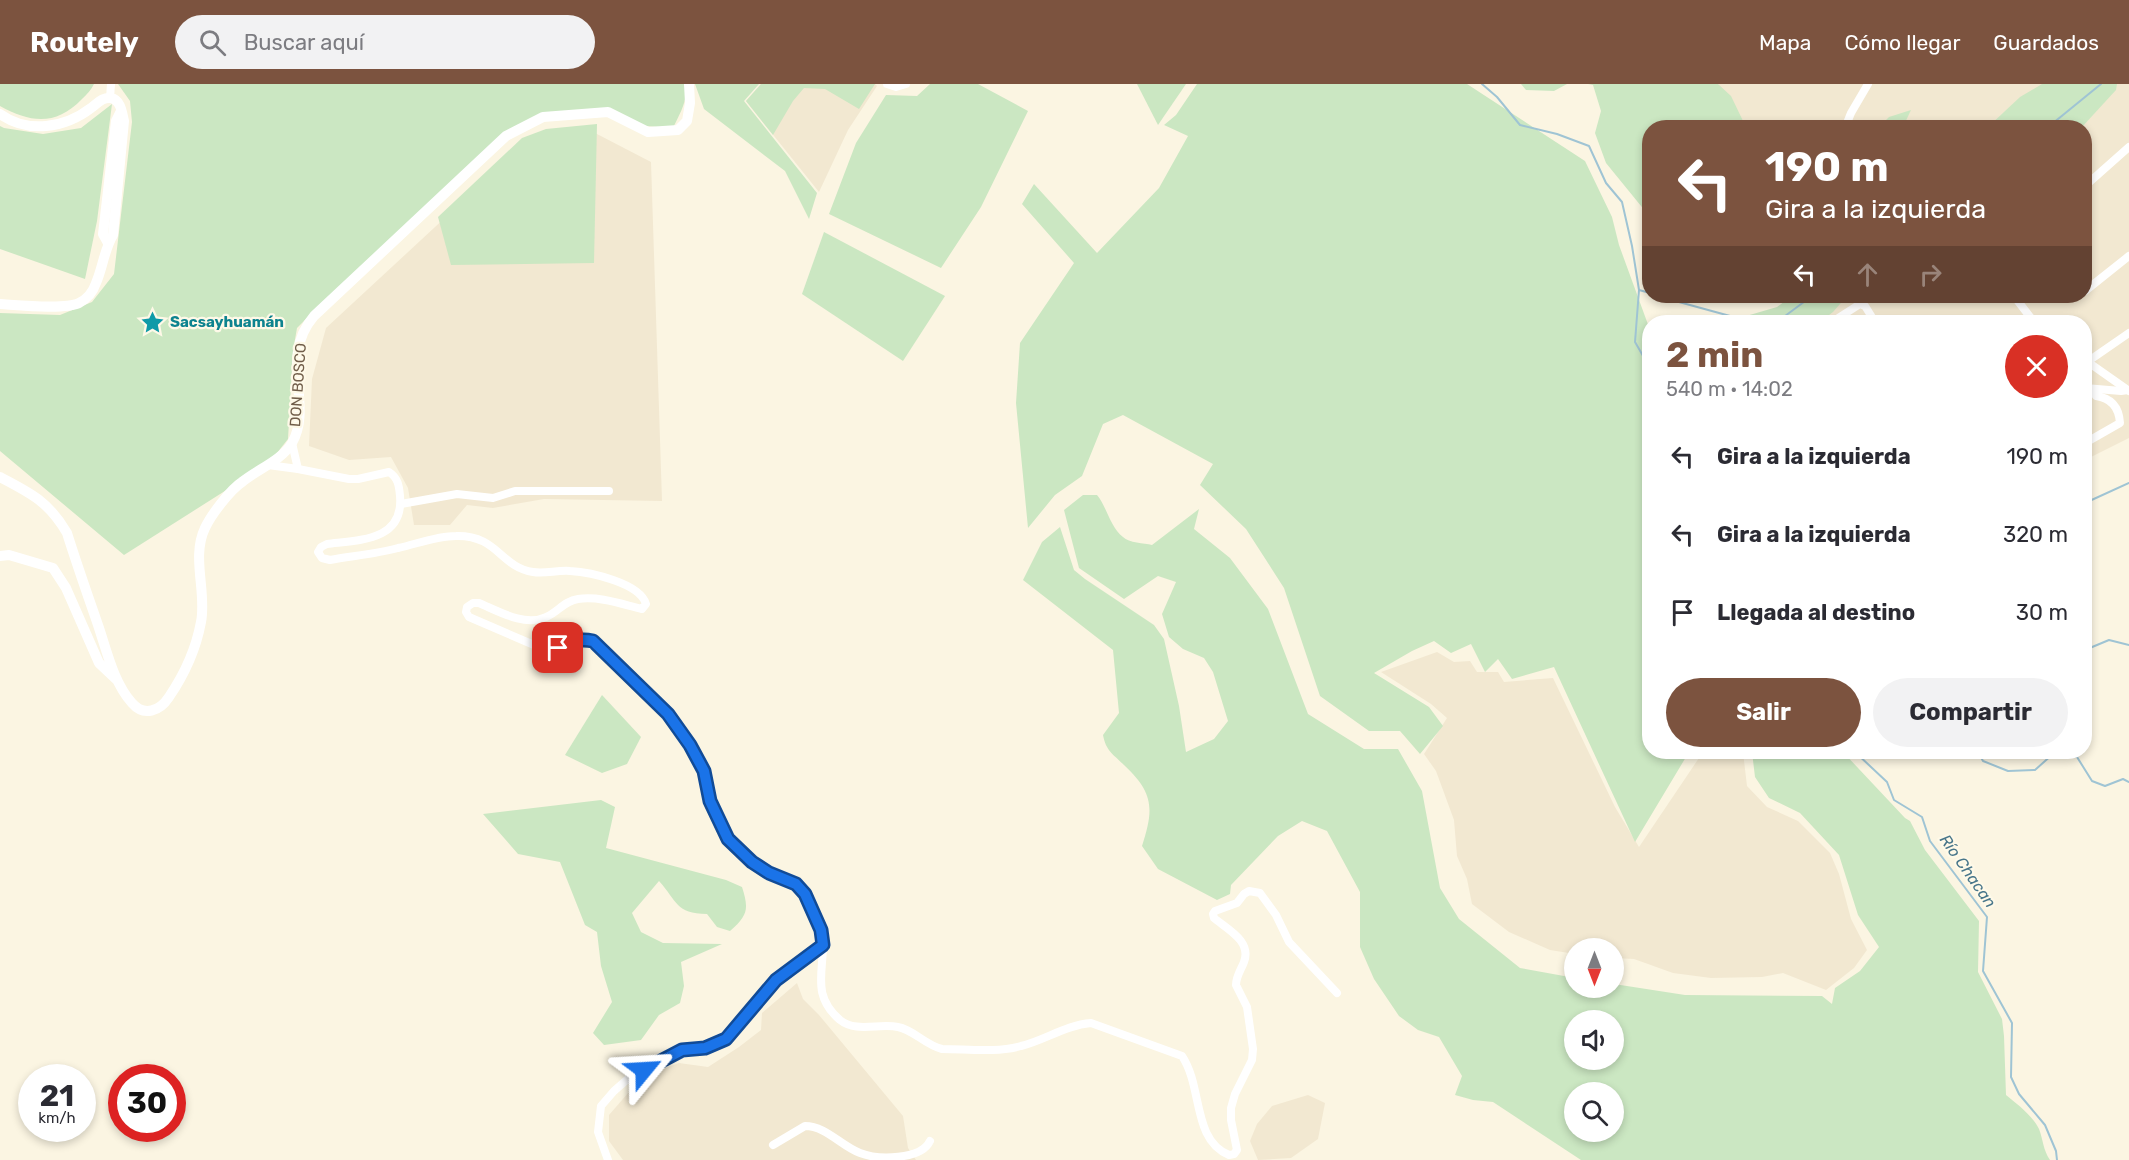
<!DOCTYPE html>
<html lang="es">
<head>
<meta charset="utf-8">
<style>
	:root { --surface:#fff; --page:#f2f2f3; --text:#2b2b33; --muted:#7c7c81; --accent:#7c533f }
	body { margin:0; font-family:Rubik,sans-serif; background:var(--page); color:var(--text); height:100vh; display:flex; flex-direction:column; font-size:22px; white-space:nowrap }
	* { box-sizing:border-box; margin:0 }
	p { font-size:20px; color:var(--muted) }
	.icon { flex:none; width:33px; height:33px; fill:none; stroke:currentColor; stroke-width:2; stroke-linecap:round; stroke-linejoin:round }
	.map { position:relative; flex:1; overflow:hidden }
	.panel { position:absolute; left:1642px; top:231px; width:450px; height:444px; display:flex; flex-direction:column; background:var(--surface); border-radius:24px; box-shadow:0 3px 9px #0003 }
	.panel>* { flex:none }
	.hud { position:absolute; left:1642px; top:36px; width:450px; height:183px; border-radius:24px; box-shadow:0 3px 9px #0003; background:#7c533f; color:#fff; overflow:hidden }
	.needle { width:39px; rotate:180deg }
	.fabs { position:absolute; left:1564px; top:854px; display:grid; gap:12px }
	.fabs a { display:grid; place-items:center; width:60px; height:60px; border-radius:50%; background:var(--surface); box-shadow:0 3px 9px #0003; font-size:30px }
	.speed { position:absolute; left:18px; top:980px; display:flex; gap:12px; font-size:30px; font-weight:700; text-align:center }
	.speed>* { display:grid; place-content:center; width:78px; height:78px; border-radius:50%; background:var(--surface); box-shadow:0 3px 9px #0003; line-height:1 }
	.speed small { font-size:15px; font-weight:400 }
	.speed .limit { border:9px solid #d22; background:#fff; color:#111 }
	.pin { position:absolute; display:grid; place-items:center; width:51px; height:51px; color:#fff; margin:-26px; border-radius:12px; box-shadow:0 3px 9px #0006 }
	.me { position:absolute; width:66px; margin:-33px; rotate:63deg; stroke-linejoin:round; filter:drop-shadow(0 0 4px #0008) }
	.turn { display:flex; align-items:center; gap:21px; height:126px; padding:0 24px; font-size:27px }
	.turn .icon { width:78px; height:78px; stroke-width:2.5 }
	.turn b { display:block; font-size:42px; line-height:51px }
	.lanes { display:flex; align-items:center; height:57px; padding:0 24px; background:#0003; justify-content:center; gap:30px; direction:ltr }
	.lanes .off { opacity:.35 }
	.round { display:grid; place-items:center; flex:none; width:63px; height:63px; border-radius:32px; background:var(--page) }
	.overview { display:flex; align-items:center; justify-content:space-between; height:102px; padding:0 24px }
	h1 { font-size:36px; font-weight:700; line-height:45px; color:var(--accent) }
	.cta { display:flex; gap:12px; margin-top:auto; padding:12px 24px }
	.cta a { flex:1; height:69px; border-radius:36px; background:var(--accent); color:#fff; font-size:24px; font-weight:700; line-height:69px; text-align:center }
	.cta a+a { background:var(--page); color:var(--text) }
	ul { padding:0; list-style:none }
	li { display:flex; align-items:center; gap:18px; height:78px; padding:0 24px }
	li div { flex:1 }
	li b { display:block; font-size:22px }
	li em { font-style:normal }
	header { display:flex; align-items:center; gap:36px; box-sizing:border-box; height:84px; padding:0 30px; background:var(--accent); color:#fff }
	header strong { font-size:28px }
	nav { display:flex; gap:33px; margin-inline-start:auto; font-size:21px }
	.search { width:420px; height:54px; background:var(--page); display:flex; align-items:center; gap:15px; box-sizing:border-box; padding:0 21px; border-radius:33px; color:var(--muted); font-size:22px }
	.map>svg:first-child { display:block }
</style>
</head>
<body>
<header>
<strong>Routely</strong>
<div class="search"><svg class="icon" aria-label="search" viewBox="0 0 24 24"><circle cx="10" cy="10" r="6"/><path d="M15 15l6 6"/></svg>Buscar aquí</div>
<nav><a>Mapa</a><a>Cómo llegar</a><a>Guardados</a></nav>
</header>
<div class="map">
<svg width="2129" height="1076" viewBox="0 0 2129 1076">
	<rect width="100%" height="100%" fill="#fbf5e2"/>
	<g fill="#f2e8d1">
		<polygon points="761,0 875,0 877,2 848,46 819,108 746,17"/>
		<polygon points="1718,0 2129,0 2129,354 2085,376 2085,238 1799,238 1782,212 2085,212 2085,44 1744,43 1744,39"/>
		<polygon points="597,50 651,78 662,417 544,415 493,424 467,421 450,441 414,441 408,404 391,373 349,376 309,362 312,295 326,244 529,56"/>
		<polygon points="1437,568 1454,578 1470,577 1477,588 1498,588 1504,598 1553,594 1615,723 1639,763 1703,668 1743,668 1747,702 1767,723 1798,737 1830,769 1839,790 1851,835 1867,866 1854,884 1826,906 1783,889 1762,893 1711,894 1673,889 1634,875 1614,874 1614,864 1575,864 1575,870 1550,866 1509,848 1472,820 1467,795 1457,772 1454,736 1436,687 1424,670 1447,634 1431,620 1381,588"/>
		<polygon points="797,899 803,915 819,931 903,1032 908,1064 916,1076 623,1076 609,1057 609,1031 629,1008 660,986 679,979 708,983 739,963 761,946 762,929"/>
		<polygon points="1308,1011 1325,1019 1318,1055 1291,1074 1258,1076 1250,1057 1257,1040 1272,1022"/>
	</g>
	<g fill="#cbe7c2" fill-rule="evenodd">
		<path d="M 0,0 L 94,0 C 91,6 87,10 82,15 C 56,42 31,39 0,22 Z"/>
		<path d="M 118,0 L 684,0 C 690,14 679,31 673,44 L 632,41 L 593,27 L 544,32 L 506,52 L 314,227 L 297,244 L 293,267 L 288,355 L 269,379 L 124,471 L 0,367 L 0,229 L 60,231 L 92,218 L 114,190 L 132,38 L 130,17 Z"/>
		<polygon points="695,0 759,0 744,17 817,109 809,135 785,87 704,25"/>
		<polygon points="761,0 875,0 859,25 825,5 804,4 793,17 773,51 746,17"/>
		<polygon points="930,0 978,0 1028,27 981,123 941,184 829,130 856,59 886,11 917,12"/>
		<polygon points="1137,0 1186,0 1158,41"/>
		<polygon points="1197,0 1467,0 1585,77 1612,133 1619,161 1650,246 1650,668 1689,668 1635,758 1554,583 1512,595 1498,575 1485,588 1471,560 1451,569 1434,557 1412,567 1374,589 1429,623 1443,642 1420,670 1400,647 1369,647 1320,612 1284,504 1246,445 1200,401 1213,380 1123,331 1103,340 1082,392 1055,411 1028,444 1016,319 1020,259 1074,179 1022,120 1034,100 1097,169 1159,104 1188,52 1164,41 1176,31"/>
		<polygon points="1521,0 1567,0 1554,7 1526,6"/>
		<polygon points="1588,0 1718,0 1731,12 1744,39 1744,43 1650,44 1650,133 1606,79 1595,49 1601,27 1593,1"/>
		<polygon points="2042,0 2117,0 2116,6 2082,43 1988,43 2020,13"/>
		<polygon points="112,20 97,137 85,195 0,165 0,42 4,44 43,50 81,44"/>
		<polygon points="1911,26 1903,43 1879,43 1889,33"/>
		<polygon points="597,40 594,179 451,181 438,133 522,54 546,45"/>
		<polygon points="824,148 945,212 903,277 802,210"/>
		<polygon points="1792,212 1847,212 1833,228 1820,238 1737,238 1736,235 1777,223"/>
		<path d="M 1083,411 L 1097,411 C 1107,423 1110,443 1123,453 C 1129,459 1144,459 1152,461 L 1199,425 L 1194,445 L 1230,474 L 1268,525 L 1308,630 L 1364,665 L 1398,665 L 1422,707 L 1440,804 L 1459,835 L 1520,884 L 1575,894 L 1575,903 L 1614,903 L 1614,900 L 1685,911 L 1822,912 L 1832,920 L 1835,904 L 1860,887 L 1879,863 L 1858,831 L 1839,771 L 1800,729 L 1769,714 L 1755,693 L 1752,668 L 1843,668 L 1905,734 L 1910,737 L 1925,766 L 1979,837 L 1978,888 L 2002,935 L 2004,952 L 2006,1011 C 2017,1020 2032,1031 2039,1045 C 2043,1055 2043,1066 2050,1076 L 1581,1076 L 1493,1018 L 1473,1016 L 1455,1011 L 1462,992 L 1439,953 L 1418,946 L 1399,932 L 1374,895 L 1360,863 L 1360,808 L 1327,747 L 1302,737 L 1278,752 L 1231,801 L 1230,810 L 1217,816 L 1158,785 L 1142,762 C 1154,725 1154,709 1124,681 C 1113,670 1106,667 1103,651 L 1119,629 L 1113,566 L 1023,496 L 1042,458 L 1060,443 L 1074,486 L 1085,495 L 1154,541 L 1164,555 L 1179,622 L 1186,668 L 1214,655 L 1228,637 L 1213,588 L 1204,574 L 1183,565 L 1169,553 L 1162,530 L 1176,498 L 1158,492 L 1124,515 L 1079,484 L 1064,426 ZM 1575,936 L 1614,936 L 1614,975 L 1575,975 ZM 1575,1008 L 1614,1008 L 1614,1047 L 1575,1047 Z"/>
		<polygon points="602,611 641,653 627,680 602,689 565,671"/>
		<path d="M 601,716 L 615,723 L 606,764 L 726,796 L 742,803 C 749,825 748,831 730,847 L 717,843 L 707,830 C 675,829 678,818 659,797 L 632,829 L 641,848 L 663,859 L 722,860 L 681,878 L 684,902 L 680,919 L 659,931 L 641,956 L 604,961 L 593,949 L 612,918 L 601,882 L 597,848 L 585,841 L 560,778 L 518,770 L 483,730 Z"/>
	</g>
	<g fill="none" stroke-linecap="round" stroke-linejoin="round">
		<g stroke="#9fc4d4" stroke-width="2">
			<polyline points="1482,0 1497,13 1520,41 1557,50 1589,62 1606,99 1622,118 1632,162 1639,206 1635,258 1650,284"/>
			<polyline points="2047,44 2101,0"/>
			<polyline points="1639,206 1650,209"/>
			<polyline points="1657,212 1752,238"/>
			<polyline points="1772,238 1785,232 1812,212"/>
			<polyline points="2085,419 2129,399"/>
			<polyline points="2085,566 2109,556 2129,561"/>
			<polyline points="1855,668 1887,698 1894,716 1922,733 1930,757 1987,833 1983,887 2012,939 2011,993 2019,1010 2045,1041 2056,1067 2057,1076"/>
			<polyline points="1978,668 1983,677 2008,687 2035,686 2054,669 2077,673 2092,697 2105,702 2123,695 2129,698"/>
		</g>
		<g stroke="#fff" stroke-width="8">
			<polyline points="887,0 896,3 906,0"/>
			<polyline points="110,14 111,0"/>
			<polyline points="1845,44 1851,29 1868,0"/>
			<polyline points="2085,102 2129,63"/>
			<polyline points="2085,207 2129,172"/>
			<polyline points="2014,212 2034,238"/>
			<polyline points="1832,238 1860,220 1865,222 1875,238"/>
			<polyline points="2085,276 2129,307"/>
			<polyline points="2087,278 2129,249"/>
			<polyline points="2085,304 2121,307 2128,306"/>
			<path d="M 292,359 L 298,385 L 349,395 L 358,395 L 389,388 C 398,394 399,401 400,412 C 404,457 359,456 327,460 L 321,463 L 318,468 L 322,474 L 330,476 C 352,472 376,470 398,464 C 417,460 436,452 456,452 C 498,451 500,483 533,488 C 545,490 557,486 570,487 C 590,488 640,499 646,520 L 642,525 C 621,520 600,512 578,515 C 564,517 558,528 546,533 C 525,543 498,527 479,519 L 473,519 L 467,523 L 466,528 L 469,533 L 541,564 L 558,565 L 572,557 L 582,555 L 593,557 C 633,596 676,633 702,683 C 707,692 707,704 709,714 C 712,728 720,744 728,755 C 738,768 756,783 771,789 C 783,795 797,797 805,809 C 811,819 822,845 823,856 C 824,888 811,911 840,936 C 856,949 879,939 898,943 C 914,946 925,961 942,965 C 967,965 996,969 1021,962 C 1045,956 1066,941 1091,939 L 1182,972 C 1203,1003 1192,1056 1229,1071 L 1234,1070 L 1237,1066 L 1231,1036 L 1231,1024 L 1235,1010 L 1252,976 L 1253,965 L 1247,923 L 1236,901 C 1236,892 1241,886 1244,878 C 1252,857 1227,845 1214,834 L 1213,830 L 1215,827 L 1237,819 L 1244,810 L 1249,807 L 1260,809 L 1276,831 L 1289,858 L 1337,909"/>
			<path d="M 2085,359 L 2120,339 C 2119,323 2111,314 2096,312 L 2090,305"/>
			<polyline points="268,381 298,385"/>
			<polyline points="401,420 457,410 493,414 515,407 609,407"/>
			<path d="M 773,1061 L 805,1042 C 826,1042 841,1062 860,1069 C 878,1076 921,1076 930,1057"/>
			<polyline points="608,1076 598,1048 601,1022 614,1007 630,993 682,966 705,964 726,955 776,896 823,860"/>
		</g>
		<g stroke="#fff" stroke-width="10">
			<path d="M 0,30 C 28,50 65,44 91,24 C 98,19 102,13 111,14 C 121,16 122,29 124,37 L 113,151 C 104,166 103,183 96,199 C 93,208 87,215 79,219 C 65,226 17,221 0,220"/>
			<polyline points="108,159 103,150 116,37 121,27"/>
			<path d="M 0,393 C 31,409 49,418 67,449 C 77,481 88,512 99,544 C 107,568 114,599 132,619 C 144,633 160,627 169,613 C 184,591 196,565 201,538 C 207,508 191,473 205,444 C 211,431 230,406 242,398 C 258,385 281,377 292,359 C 314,321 278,274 314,232 L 506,52 L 543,33 L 608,28 L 648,48 L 678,46 L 687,37 L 690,19 L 689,0"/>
			<polyline points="0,472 9,471 53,484 66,504 99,579 116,595"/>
		</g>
	</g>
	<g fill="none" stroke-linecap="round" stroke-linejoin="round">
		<defs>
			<path id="route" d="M 558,564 C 570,558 578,554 593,557 L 668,630 L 690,661 L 704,687 L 710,717 L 728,755 L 752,778 L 769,789 L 796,800 L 805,810 L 821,846 L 823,861 L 776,896 L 726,955 L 705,964 L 682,966 L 644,986"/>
		</defs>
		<use href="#route" stroke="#114b97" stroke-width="15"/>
		<use href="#route" stroke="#1a73e8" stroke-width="10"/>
	</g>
	<defs>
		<symbol id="sight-bare" viewBox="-9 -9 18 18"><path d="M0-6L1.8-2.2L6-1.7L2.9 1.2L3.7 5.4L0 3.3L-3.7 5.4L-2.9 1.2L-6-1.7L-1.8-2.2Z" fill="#0f9aa8" stroke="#fef9e8" stroke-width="2.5" paint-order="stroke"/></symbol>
	</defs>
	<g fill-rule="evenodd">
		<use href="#sight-bare" x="136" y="222" width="33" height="33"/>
	</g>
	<g text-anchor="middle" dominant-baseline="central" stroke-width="4.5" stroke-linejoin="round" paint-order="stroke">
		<g font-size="15" font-weight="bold" fill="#0d838f" stroke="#fef9e8" text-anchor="start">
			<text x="170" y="238">Sacsayhuamán</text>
		</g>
		<g font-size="15" fill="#715e4a" stroke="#fef9e8">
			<text transform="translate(298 301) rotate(-86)">DON BOSCO</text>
		</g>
		<g font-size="16" font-style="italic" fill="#48768a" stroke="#fef9e8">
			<text transform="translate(1968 787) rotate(55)">Río Chacan</text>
		</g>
	</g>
</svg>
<div class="fabs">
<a><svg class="needle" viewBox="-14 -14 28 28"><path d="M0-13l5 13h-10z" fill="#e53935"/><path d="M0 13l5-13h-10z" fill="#7c7c81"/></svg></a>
<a><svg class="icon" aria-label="sound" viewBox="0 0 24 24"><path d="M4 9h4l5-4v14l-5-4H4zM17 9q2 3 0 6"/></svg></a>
<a><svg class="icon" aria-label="search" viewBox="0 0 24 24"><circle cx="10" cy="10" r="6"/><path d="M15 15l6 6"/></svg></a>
</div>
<div class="speed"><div>21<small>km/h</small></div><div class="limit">30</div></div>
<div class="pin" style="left:558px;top:564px;background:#d93025"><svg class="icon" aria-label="arrive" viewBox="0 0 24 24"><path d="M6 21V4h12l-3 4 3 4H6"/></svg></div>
<svg class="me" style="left:644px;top:986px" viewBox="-20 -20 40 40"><path d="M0-17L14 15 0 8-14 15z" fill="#1a73e8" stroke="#fff" stroke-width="4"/></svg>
<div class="hud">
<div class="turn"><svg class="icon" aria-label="left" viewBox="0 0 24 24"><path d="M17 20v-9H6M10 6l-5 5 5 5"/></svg><div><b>190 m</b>Gira a la izquierda</div></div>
<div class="lanes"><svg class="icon" aria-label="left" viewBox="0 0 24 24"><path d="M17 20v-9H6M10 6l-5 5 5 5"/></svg><svg class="icon off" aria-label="ahead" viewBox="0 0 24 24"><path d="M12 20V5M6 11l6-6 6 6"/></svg><svg class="icon off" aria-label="right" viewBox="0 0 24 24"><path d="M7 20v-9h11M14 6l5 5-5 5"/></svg></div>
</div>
<section class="panel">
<div class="overview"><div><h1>2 min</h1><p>540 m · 14:02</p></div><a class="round" style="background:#d93025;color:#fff"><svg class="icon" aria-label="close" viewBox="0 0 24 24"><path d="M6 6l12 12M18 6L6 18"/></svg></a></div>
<ul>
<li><svg class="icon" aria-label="left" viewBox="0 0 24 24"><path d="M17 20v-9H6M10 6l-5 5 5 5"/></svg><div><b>Gira a la izquierda</b></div><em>190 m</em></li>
<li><svg class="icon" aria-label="left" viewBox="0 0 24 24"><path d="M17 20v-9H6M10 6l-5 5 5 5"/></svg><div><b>Gira a la izquierda</b></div><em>320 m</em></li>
<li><svg class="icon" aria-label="arrive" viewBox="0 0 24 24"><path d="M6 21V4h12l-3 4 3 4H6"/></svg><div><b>Llegada al destino</b></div><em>30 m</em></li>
</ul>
<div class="cta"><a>Salir</a><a>Compartir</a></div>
</section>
</div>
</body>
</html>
